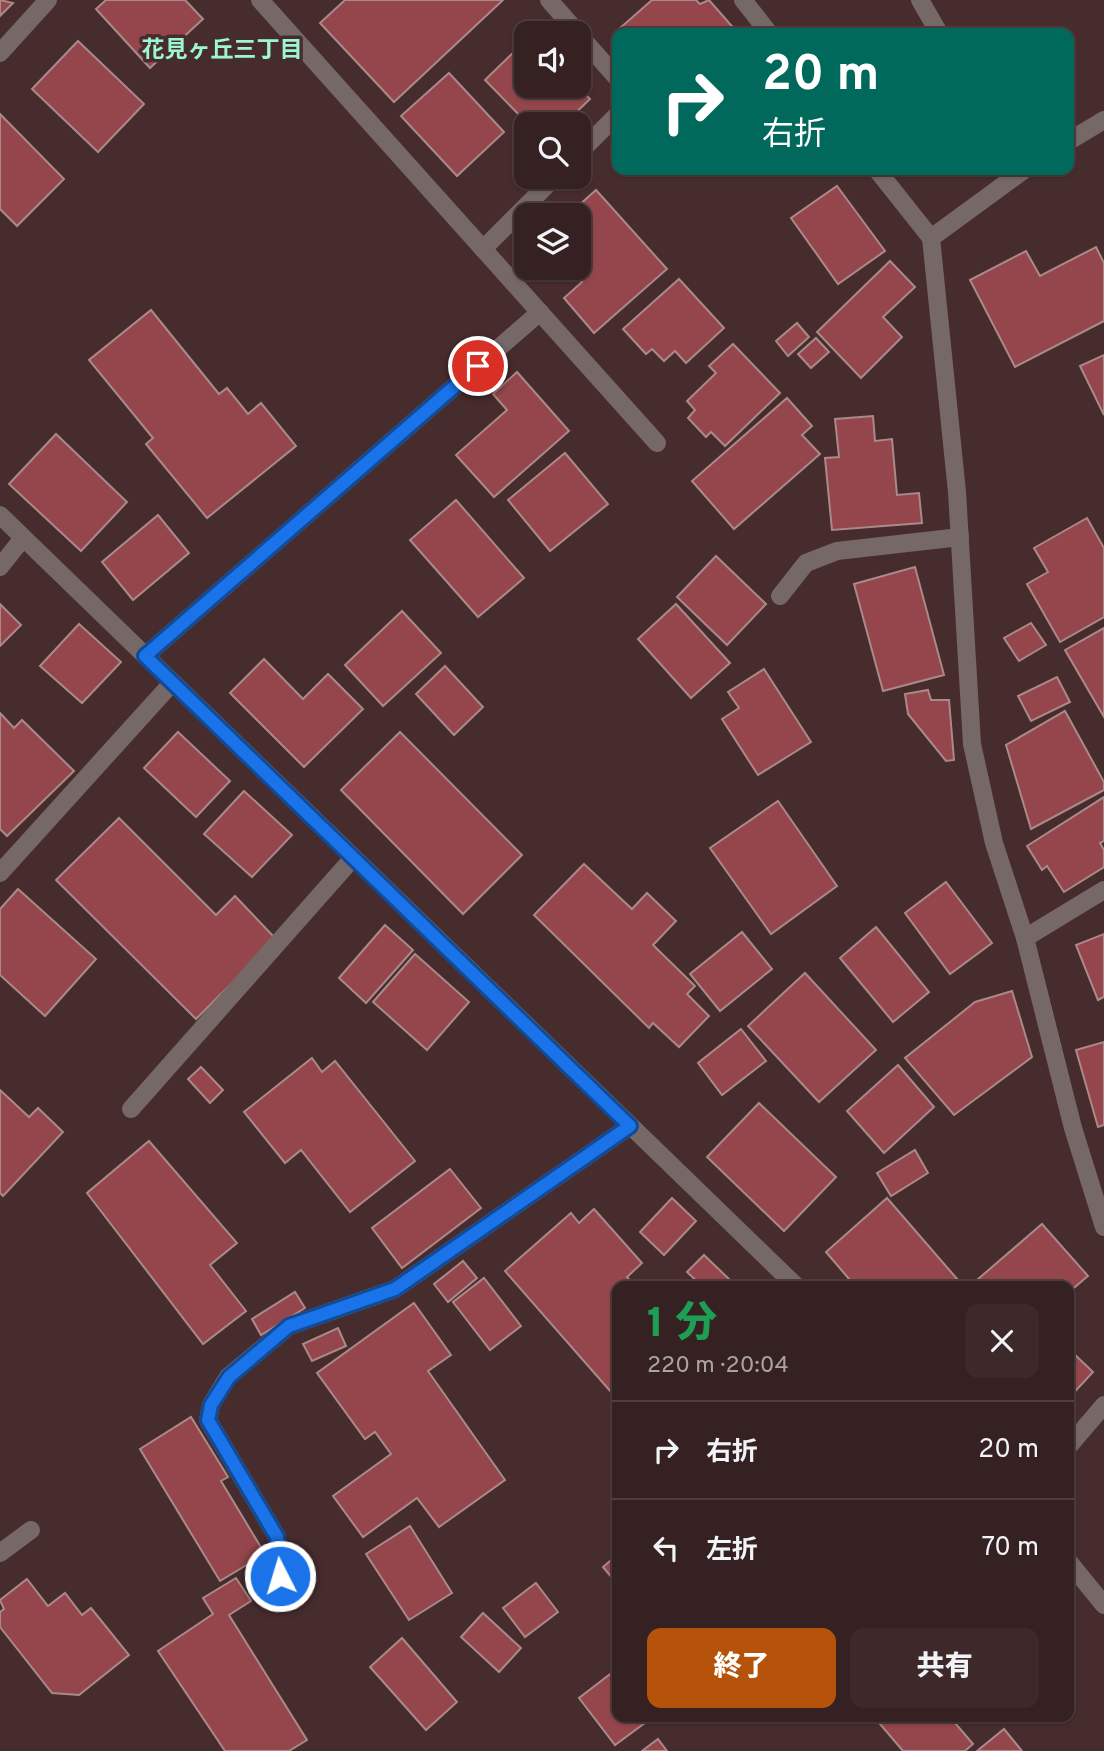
<!DOCTYPE html>
<html lang="ja">
<head>
<meta charset="utf-8">
<style>
	:root { --surface:#352122; --page:#3d292a; --text:#f1f3f6; --muted:#aaa3a5; --line:#4f3e40; --accent:#b45309 }
	body { margin:0; font-family:Overpass,"Noto Sans JP",sans-serif; background:var(--page); color:var(--text); height:100vh; display:flex; flex-direction:column; font-size:26px; white-space:nowrap }
	* { box-sizing:border-box; margin:0 }
	p { font-size:23px; color:var(--muted) }
	.icon { flex:none; width:38px; height:38px; fill:none; stroke:currentColor; stroke-width:2; stroke-linecap:round; stroke-linejoin:round }
	.map { position:relative; flex:1; overflow:hidden }
	.panel { position:absolute; left:612px; top:1281px; width:462px; height:441px; display:flex; flex-direction:column; background:var(--surface); border-radius:14px; box-shadow:0 2px 5px #0004,0 0 0 2px var(--line) }
	.panel>* { flex:none }
	.top-card { position:absolute; left:612px; top:28px; width:462px; height:147px; border-radius:14px; box-shadow:0 2px 5px #0004,0 0 0 2px var(--line); background:#00695c; color:#fff; overflow:hidden }
	.tools { position:absolute; left:514px; top:21px; display:grid; gap:14px }
	.tools a { display:grid; place-items:center; width:77px; height:77px; border-radius:14px; background:var(--surface); box-shadow:0 2px 5px #0004,0 0 0 2px var(--line); font-size:35px }
	.pin { position:absolute; display:grid; place-items:center; width:60px; height:60px; color:#fff; margin:-30px; border:4px solid #fff; border-radius:50%; box-shadow:0 2px 7px #0007 }
	.me { position:absolute; width:77px; margin:-38px; rotate:355deg; stroke-linejoin:round; filter:drop-shadow(0 0 5px #0008) }
	.turn { display:flex; align-items:center; gap:24px; height:147px; padding:0 35px; font-size:32px }
	.turn .icon { width:91px; height:91px; stroke-width:2.5 }
	.turn b { display:block; font-size:49px; line-height:60px }
	.round { display:grid; place-items:center; flex:none; width:74px; height:74px; border-radius:14px; background:var(--page) }
	.headline { display:flex; align-items:center; justify-content:space-between; height:119px; padding:0 35px }
	h1 { font-size:42px; font-weight:800; line-height:52px; color:#1e9e55 }
	.cta { display:flex; gap:14px; margin-top:auto; padding:14px 35px }
	.cta a { flex:1; height:80px; border-radius:14px; background:var(--accent); color:#fff; font-size:28px; font-weight:800; line-height:80px; text-align:center }
	.cta a+a { background:var(--page); color:var(--text) }
	ul { padding:0; list-style:none }
	li { display:flex; align-items:center; gap:21px; height:98px; padding:0 35px; border-top:2px solid var(--line) }
	li div { flex:1 }
	li b { display:block; font-size:26px }
	li em { font-style:normal }
	.map>svg:first-child { display:block }
</style>
</head>
<body>
<div class="map">
<svg width="1104" height="1751" viewBox="0 0 1104 1751">
	<rect width="100%" height="100%" fill="#472c2d"/>
	<g fill="#94464c" stroke="#aa8989" stroke-width="2">
		<polygon points="0,0 13,3 0,16"/>
		<polygon points="106,0 185,0 203,19 150,68 96,9"/>
		<polygon points="345,0 503,0 394,102 320,23"/>
		<polygon points="652,0 696,0 700,4 709,0 737,32 623,33 619,29"/>
		<polygon points="526,40 527,86 577,86 590,99 564,124 528,124 485,80"/>
		<polygon points="78,41 144,104 98,152 32,89"/>
		<polygon points="449,73 504,132 457,176 401,116"/>
		<polygon points="0,114 64,179 17,226 0,209"/>
		<polygon points="837,186 885,251 838,284 791,218"/>
		<polygon points="596,190 667,269 594,333 564,298 582,282 569,268 579,268 579,215 568,215"/>
		<polygon points="1096,247 1104,263 1104,321 1015,367 970,280 1026,251 1040,276"/>
		<polygon points="890,261 915,287 883,317 902,337 861,378 817,332"/>
		<polygon points="679,279 724,328 686,363 675,351 664,361 652,349 646,354 623,329"/>
		<polygon points="151,310 219,394 227,388 248,414 261,403 296,446 207,518 146,444 153,438 89,360"/>
		<polygon points="797,323 809,337 788,356 776,341"/>
		<polygon points="816,338 829,352 811,368 798,354"/>
		<polygon points="733,344 780,393 725,446 711,432 706,437 688,418 695,410 687,401 716,373 709,366"/>
		<polygon points="1104,355 1104,415 1080,366"/>
		<polygon points="517,372 569,431 494,497 456,455 507,410 493,394"/>
		<polygon points="787,398 812,426 802,435 820,454 734,529 692,481"/>
		<polygon points="873,416 875,441 892,439 897,495 919,493 922,523 832,530 825,458 839,457 835,419"/>
		<polygon points="56,434 127,502 81,551 9,484"/>
		<polygon points="565,453 608,504 550,551 508,500"/>
		<polygon points="456,500 524,578 478,617 410,540"/>
		<polygon points="158,515 189,553 133,600 102,562"/>
		<polygon points="1087,518 1104,548 1104,617 1060,642 1027,584 1048,572 1034,548"/>
		<polygon points="716,556 766,604 727,645 677,597"/>
		<polygon points="915,567 944,675 883,691 854,584"/>
		<polygon points="0,604 21,625 0,646"/>
		<polygon points="676,604 730,663 691,698 638,639"/>
		<polygon points="402,611 441,653 383,706 345,665"/>
		<polygon points="1031,623 1046,645 1019,661 1004,638"/>
		<polygon points="79,624 121,662 82,703 40,666"/>
		<polygon points="1104,628 1104,717 1065,650"/>
		<polygon points="264,659 303,699 328,674 363,709 304,767 230,693"/>
		<polygon points="445,666 483,707 454,735 416,694"/>
		<polygon points="764,669 811,742 758,775 722,719 739,708 728,692"/>
		<polygon points="1057,677 1070,702 1031,721 1018,696"/>
		<polygon points="928,690 931,700 949,700 954,760 946,761 908,714 905,694"/>
		<polygon points="1065,711 1104,782 1104,790 1031,829 1006,745"/>
		<polygon points="0,713 14,728 22,720 74,771 7,836 0,829"/>
		<polygon points="178,732 230,781 196,817 144,768"/>
		<polygon points="400,732 522,855 463,914 341,790"/>
		<polygon points="244,791 292,835 252,877 204,834"/>
		<polygon points="1104,797 1104,841 1100,843 1104,850 1104,867 1064,892 1047,866 1042,870 1027,846"/>
		<polygon points="778,801 837,886 771,934 710,848"/>
		<polygon points="119,818 216,915 235,896 276,939 196,1019 56,880"/>
		<polygon points="584,864 632,909 647,893 676,921 653,945 695,986 687,994 709,1016 679,1047 653,1023 649,1028 534,915"/>
		<polygon points="946,882 992,943 950,974 905,913"/>
		<polygon points="18,889 96,959 45,1016 0,975 0,909"/>
		<polygon points="385,925 413,950 366,1003 339,978"/>
		<polygon points="876,927 929,992 893,1022 840,958"/>
		<polygon points="742,932 772,969 720,1011 690,974"/>
		<polygon points="1104,934 1104,997 1098,1000 1076,945"/>
		<polygon points="415,954 469,1002 427,1050 373,1002"/>
		<polygon points="805,973 876,1050 819,1102 748,1026"/>
		<polygon points="1012,991 1032,1057 954,1115 905,1058 975,1002"/>
		<polygon points="741,1029 766,1061 722,1095 698,1063"/>
		<polygon points="1104,1042 1104,1125 1098,1127 1076,1050"/>
		<polygon points="312,1058 322,1072 335,1061 415,1161 350,1212 301,1150 285,1163 244,1112"/>
		<polygon points="898,1065 934,1107 884,1153 847,1111"/>
		<polygon points="201,1067 223,1090 210,1103 188,1079"/>
		<polygon points="0,1090 29,1117 38,1108 63,1132 3,1196 0,1193"/>
		<polygon points="759,1103 836,1177 784,1231 707,1157"/>
		<polygon points="149,1141 237,1243 210,1265 246,1311 203,1344 87,1193"/>
		<polygon points="915,1150 928,1173 891,1196 877,1173"/>
		<polygon points="450,1169 481,1208 402,1268 372,1228"/>
		<polygon points="672,1198 696,1221 664,1255 640,1232"/>
		<polygon points="887,1198 958,1280 951,1286 855,1286 826,1252"/>
		<polygon points="594,1209 642,1263 627,1277 635,1286 618,1286 618,1400 505,1271 571,1213 579,1223"/>
		<polygon points="1042,1224 1088,1276 1069,1292 1069,1286 970,1286"/>
		<polygon points="704,1255 731,1281 725,1286 702,1286 687,1272"/>
		<polygon points="463,1261 477,1278 448,1302 434,1284"/>
		<polygon points="484,1278 521,1326 490,1350 453,1302"/>
		<polygon points="295,1292 305,1308 261,1335 252,1319"/>
		<polygon points="414,1303 451,1355 428,1371 505,1480 439,1527 417,1498 363,1537 333,1496 391,1454 375,1432 365,1439 317,1373"/>
		<polygon points="338,1328 346,1346 312,1361 303,1344"/>
		<polygon points="1069,1349 1093,1372 1069,1398"/>
		<polygon points="191,1417 228,1477 221,1481 265,1554 220,1581 140,1449"/>
		<polygon points="410,1526 452,1593 409,1620 366,1554"/>
		<polygon points="618,1554 618,1585 603,1567"/>
		<polygon points="236,1578 251,1601 229,1615 307,1740 289,1751 225,1751 158,1651 213,1614 203,1598"/>
		<polygon points="27,1579 48,1606 65,1593 82,1615 91,1608 129,1655 79,1695 52,1693 0,1627 0,1612 4,1609 0,1600"/>
		<polygon points="536,1583 558,1612 525,1637 503,1608"/>
		<polygon points="483,1613 521,1648 499,1672 461,1637"/>
		<polygon points="402,1638 457,1702 426,1730 370,1667"/>
		<polygon points="618,1668 618,1717 653,1717 615,1745 579,1698"/>
		<polygon points="874,1717 950,1717 973,1744 965,1751 903,1751"/>
		<polygon points="1004,1729 1022,1751 977,1751"/>
		<polygon points="658,1739 667,1751 642,1751"/>
	</g>
	<g fill="none" stroke-linecap="round" stroke-linejoin="round">
		<g stroke="#776868" stroke-width="18">
			<polyline points="260,0 657,443"/>
			<polyline points="549,0 578,33"/>
			<polyline points="743,0 769,33"/>
			<polyline points="920,0 939,33"/>
			<polyline points="579,35 618,79"/>
			<polyline points="0,53 48,0"/>
			<polyline points="1069,141 1104,120"/>
			<polyline points="579,153 618,114"/>
			<polyline points="877,170 931,238"/>
			<polyline points="1024,170 931,238 957,492 972,744 994,843 1025,938 1073,1128 1104,1227"/>
			<polyline points="483,249 555,177"/>
			<polyline points="0,515 796,1286"/>
			<polyline points="0,567 23,538"/>
			<polyline points="780,596 806,563 837,551 960,537"/>
			<polyline points="145,656 540,312"/>
			<polyline points="0,873 172,683"/>
			<polyline points="1025,938 1104,890"/>
			<polyline points="131,1109 353,858"/>
			<polyline points="1069,1446 1104,1405"/>
			<polyline points="0,1553 31,1530"/>
			<polyline points="1069,1562 1104,1605"/>
			<polyline points="282,1596 277,1537 208,1420 211,1405 228,1377 289,1326 395,1289 630,1126"/>
		</g>
	</g>
	<g fill="none" stroke-linecap="round" stroke-linejoin="round">
		<defs>
			<polyline id="route" points="280,1576 277,1537 208,1420 211,1405 229,1377 289,1326 395,1289 630,1126 145,656 478,366"/>
		</defs>
		<use href="#route" stroke="#114b97" stroke-width="18"/>
		<use href="#route" stroke="#1a73e8" stroke-width="12"/>
	</g>
	<g text-anchor="middle" dominant-baseline="central" stroke-width="7" stroke-linejoin="round" paint-order="stroke">
		<g font-size="23" font-weight="bold" fill="#9df6d2" stroke="#472c2d">
			<text x="222" y="51">花見ヶ丘三丁目</text>
		</g>
	</g>
</svg>
<div class="tools">
<a><svg class="icon" aria-label="sound" viewBox="0 0 24 24"><path d="M4 9h4l5-4v14l-5-4H4zM17 9q2 3 0 6"/></svg></a>
<a><svg class="icon" aria-label="search" viewBox="0 0 24 24"><circle cx="10" cy="10" r="6"/><path d="M15 15l6 6"/></svg></a>
<a><svg class="icon" aria-label="layers" viewBox="0 0 24 24"><path d="M12 4l9 5-9 5-9-5zM3 14l9 5 9-5"/></svg></a>
</div>
<div class="pin" style="left:478px;top:366px;background:#d93025"><svg class="icon" aria-label="arrive" viewBox="0 0 24 24"><path d="M6 21V4h12l-3 4 3 4H6"/></svg></div>
<svg class="me" style="left:280px;top:1576px" viewBox="-20 -20 40 40"><circle r="17" fill="#1a73e8" stroke="#fff" stroke-width="3"/><path d="M0-11L8 9 0 5-8 9z" fill="#fff"/></svg>
<div class="top-card">
<div class="turn"><svg class="icon" aria-label="right" viewBox="0 0 24 24"><path d="M7 20v-9h11M14 6l5 5-5 5"/></svg><div><b>20 m</b>右折</div></div>
</div>
<section class="panel">
<div class="headline"><div><h1>1 分</h1><p>220 m · 20:04</p></div><a class="round"><svg class="icon" aria-label="close" viewBox="0 0 24 24"><path d="M6 6l12 12M18 6L6 18"/></svg></a></div>
<ul>
<li><svg class="icon" aria-label="right" viewBox="0 0 24 24"><path d="M7 20v-9h11M14 6l5 5-5 5"/></svg><div><b>右折</b></div><em>20 m</em></li>
<li><svg class="icon" aria-label="left" viewBox="0 0 24 24"><path d="M17 20v-9H6M10 6l-5 5 5 5"/></svg><div><b>左折</b></div><em>70 m</em></li>
</ul>
<div class="cta"><a>終了</a><a>共有</a></div>
</section>
</div>
</body>
</html>
